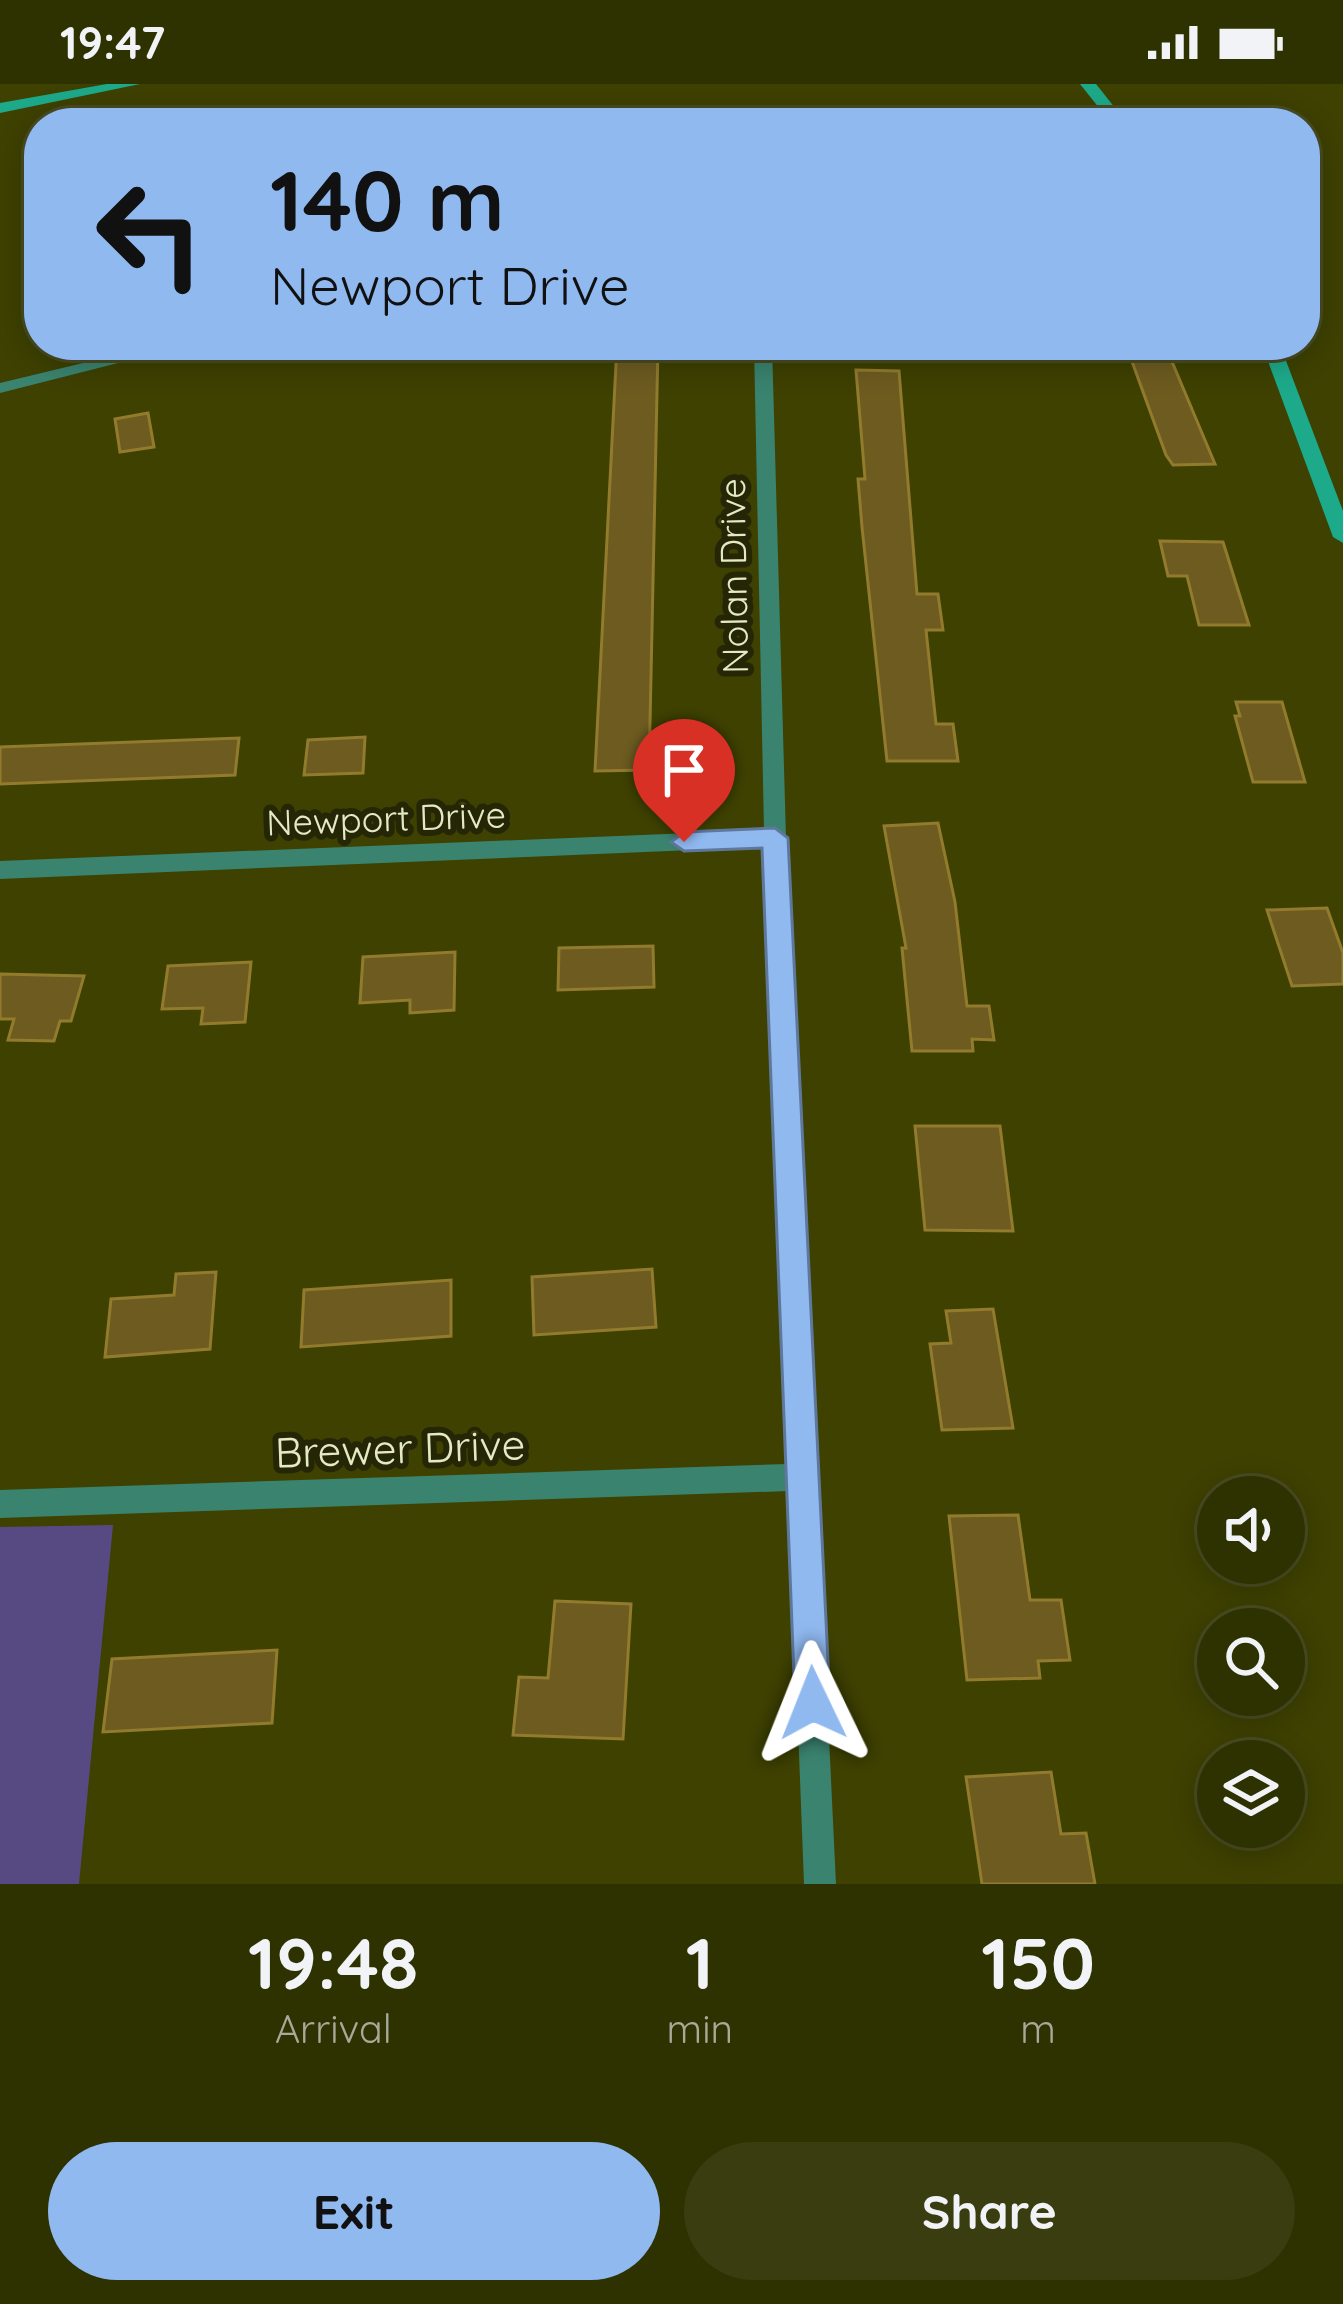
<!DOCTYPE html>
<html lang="en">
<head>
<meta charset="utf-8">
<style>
	:root { --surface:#2e3100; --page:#3a3d0f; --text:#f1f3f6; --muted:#a7a999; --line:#494c22; --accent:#90b9f0 }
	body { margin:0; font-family:Quicksand,sans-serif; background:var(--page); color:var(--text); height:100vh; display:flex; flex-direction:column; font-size:45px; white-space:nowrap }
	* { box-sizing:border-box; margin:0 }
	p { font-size:39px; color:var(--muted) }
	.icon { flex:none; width:66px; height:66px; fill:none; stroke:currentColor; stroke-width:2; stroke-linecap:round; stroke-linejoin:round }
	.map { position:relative; height:1800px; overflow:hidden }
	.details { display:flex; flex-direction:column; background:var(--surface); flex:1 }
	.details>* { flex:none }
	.hud { position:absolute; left:24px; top:24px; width:1296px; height:252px; border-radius:48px; box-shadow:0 6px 30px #0003,0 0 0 3px var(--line); background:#90b9f0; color:#111; overflow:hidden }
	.controls { position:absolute; left:1197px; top:1392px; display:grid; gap:24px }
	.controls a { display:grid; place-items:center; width:108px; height:108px; border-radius:50%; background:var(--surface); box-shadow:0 6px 30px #0003,0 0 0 3px var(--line); font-size:60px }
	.pin { position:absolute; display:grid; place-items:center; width:102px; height:102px; color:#fff; margin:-123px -51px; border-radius:50% 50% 50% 0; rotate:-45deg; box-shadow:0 0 12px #0007 }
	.pin .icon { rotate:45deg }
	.me { position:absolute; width:132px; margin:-66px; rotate:358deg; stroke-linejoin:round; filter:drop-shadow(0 0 9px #0008) }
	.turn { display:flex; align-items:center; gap:42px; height:252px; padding:0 48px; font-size:54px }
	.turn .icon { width:156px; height:156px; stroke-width:2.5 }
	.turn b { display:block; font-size:84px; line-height:102px }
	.eta { display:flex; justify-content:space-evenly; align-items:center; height:204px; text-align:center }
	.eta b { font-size:72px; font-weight:700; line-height:84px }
	.action { display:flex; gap:24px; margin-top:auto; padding:24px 48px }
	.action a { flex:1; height:138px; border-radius:72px; background:var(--accent); color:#111; font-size:48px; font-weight:700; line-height:138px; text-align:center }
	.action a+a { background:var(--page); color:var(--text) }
	.status { display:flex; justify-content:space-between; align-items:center; height:84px; padding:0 60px; background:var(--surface); direction:ltr }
	.status svg { height:33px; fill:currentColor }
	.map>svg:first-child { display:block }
</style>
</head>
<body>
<div class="status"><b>19:47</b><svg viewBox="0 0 49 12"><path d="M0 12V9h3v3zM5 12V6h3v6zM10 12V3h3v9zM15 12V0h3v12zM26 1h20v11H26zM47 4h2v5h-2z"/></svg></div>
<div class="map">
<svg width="1343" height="1800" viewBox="0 0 1343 1800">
	<rect width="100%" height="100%" fill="#3e4100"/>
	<polygon fill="#574a82" points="113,1441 79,1800 0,1800 0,1443"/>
	<g fill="#6d5b20" stroke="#927b2d" stroke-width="3">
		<polygon points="617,261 658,261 649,686 595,687"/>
		<polygon points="1126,261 1165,261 1215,380 1173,381 1166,371"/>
		<polygon points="856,286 899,287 917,510 938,510 943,546 926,546 936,640 953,640 958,677 887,677 862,443 858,395 865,395"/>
		<polygon points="148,329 154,363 120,368 115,335"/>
		<polygon points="1160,457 1223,458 1249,541 1199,541 1187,492 1168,492"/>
		<polygon points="1236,618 1282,618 1305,698 1253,698 1235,632 1240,632"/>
		<polygon points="365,653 363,689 304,691 308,656"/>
		<polygon points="239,654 235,691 0,700 0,663"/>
		<polygon points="938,739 955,818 967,922 989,922 994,956 972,955 973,967 912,967 902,864 906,864 884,742"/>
		<polygon points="1327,824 1343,869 1343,900 1292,902 1267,826"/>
		<polygon points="653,862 654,903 558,906 559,864"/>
		<polygon points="455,868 454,926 410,929 410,916 360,919 363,873"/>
		<polygon points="251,878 245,938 201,940 203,924 162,925 168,882"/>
		<polygon points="0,890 84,892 71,937 60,937 54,957 8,956 14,935 0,935"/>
		<polygon points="915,1042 1000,1042 1013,1147 925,1146"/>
		<polygon points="652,1185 656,1243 534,1251 532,1193"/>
		<polygon points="216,1188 210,1265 105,1273 111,1215 174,1211 176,1190"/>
		<polygon points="451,1196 451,1252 301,1263 304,1206"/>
		<polygon points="993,1225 1013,1344 942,1346 930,1260 951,1259 946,1227"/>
		<polygon points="1018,1431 1030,1516 1061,1516 1070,1576 1038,1577 1040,1594 967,1596 949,1432"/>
		<polygon points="555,1517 631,1520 623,1655 513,1651 519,1593 548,1594"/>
		<polygon points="277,1566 272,1639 103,1648 112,1575"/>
		<polygon points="1051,1688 1061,1750 1086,1749 1095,1800 982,1800 966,1693"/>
	</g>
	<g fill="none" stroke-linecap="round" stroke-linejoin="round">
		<g fill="#3a836f" fill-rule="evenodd">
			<polygon points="158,261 189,261 0,309 0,299"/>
			<polygon points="754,261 772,261 786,754 836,1800 804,1800 789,1407 0,1434 0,1406 788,1380 764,763 0,795 0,777 764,746"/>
		</g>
		<g fill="#1daa8a" fill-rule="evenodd">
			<polygon points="107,0 140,0 0,29 0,19"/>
			<polygon points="1080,0 1096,0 1127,39 1111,39"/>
			<polygon points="1262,261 1280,261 1343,427 1343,459 1333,453"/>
		</g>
	</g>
	<polygon fill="#90b9f0" stroke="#5e789c" stroke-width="3" points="775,744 788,754 830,1619 825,1632 813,1637 800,1632 795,1619 762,764 684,767 671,758 684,748"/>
	<g text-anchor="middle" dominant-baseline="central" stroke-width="12" stroke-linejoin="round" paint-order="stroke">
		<g font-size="36" fill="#e6eac4" stroke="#242606">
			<text transform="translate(733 492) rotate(-91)">Nolan Drive</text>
			<text transform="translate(386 734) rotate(-2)">Newport Drive</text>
		</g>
		<g font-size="42" fill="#e6eac4" stroke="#242606">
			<text transform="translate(400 1364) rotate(-2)">Brewer Drive</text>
		</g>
	</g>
</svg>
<div class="controls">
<a><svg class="icon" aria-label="sound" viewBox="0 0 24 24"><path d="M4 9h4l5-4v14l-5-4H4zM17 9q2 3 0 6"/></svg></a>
<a><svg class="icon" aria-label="search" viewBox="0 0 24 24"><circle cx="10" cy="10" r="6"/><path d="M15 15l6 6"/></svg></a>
<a><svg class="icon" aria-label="layers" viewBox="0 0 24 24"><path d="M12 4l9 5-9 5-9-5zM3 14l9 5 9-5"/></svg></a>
</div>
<div class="pin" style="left:684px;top:758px;background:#d93025"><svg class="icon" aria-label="arrive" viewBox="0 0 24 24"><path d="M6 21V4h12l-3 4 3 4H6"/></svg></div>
<svg class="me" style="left:813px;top:1619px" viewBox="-20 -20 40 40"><path d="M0-17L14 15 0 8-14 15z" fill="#90b9f0" stroke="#fff" stroke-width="4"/></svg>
<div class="hud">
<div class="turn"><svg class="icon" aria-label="left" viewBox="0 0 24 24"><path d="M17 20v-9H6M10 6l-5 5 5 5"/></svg><div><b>140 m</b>Newport Drive</div></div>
</div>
</div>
<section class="details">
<div class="eta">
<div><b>19:48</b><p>Arrival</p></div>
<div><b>1</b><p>min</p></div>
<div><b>150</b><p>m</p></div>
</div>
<div class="action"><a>Exit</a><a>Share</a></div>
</section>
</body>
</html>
